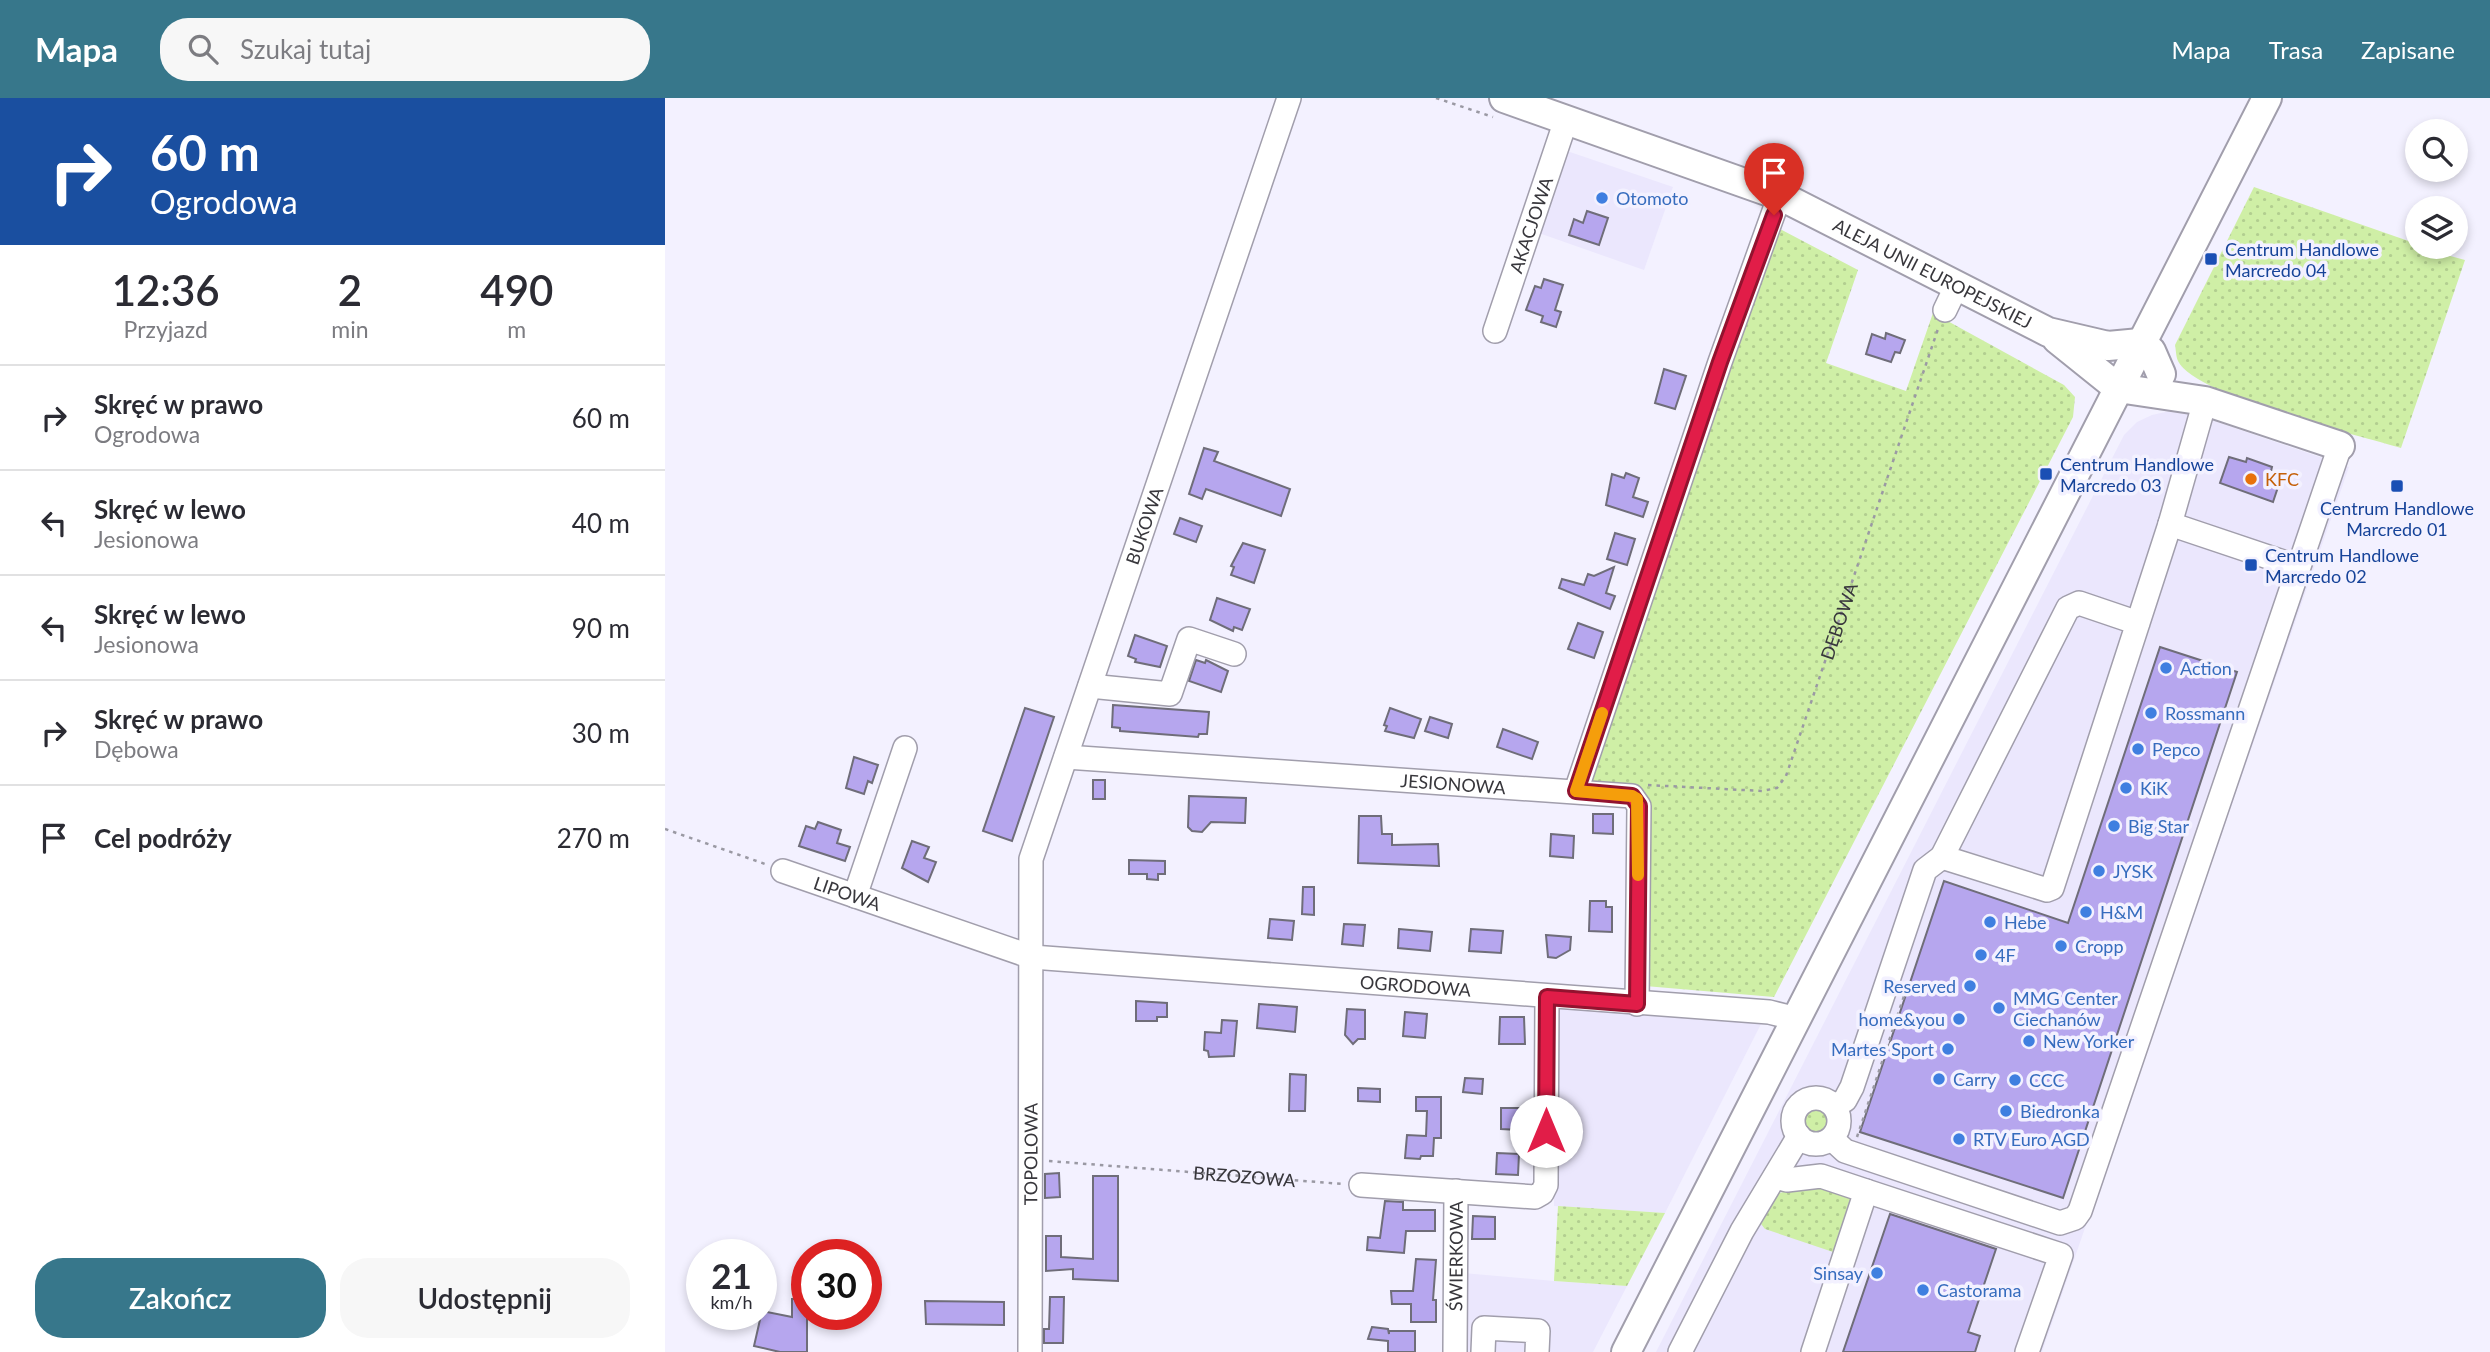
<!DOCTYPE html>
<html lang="pl">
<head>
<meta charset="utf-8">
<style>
	:root { --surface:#fff; --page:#f7f7f7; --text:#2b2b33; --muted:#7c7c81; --line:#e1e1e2; --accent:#37778b }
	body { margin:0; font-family:Lato,sans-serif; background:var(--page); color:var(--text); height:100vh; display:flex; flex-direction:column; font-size:26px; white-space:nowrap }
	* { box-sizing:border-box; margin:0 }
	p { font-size:23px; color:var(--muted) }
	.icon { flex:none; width:38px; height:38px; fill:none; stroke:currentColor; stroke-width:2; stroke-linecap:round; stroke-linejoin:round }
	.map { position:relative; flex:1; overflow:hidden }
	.details { display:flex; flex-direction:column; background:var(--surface); width:665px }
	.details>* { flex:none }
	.guide { background:#1a4fa0; color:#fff; overflow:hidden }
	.tools { position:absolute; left:1740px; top:21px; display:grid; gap:14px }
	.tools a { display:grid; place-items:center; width:63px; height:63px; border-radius:50%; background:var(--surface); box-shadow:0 4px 10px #0003; font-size:35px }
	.speed { position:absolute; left:21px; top:1141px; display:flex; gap:14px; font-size:35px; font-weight:700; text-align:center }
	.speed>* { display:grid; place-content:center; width:91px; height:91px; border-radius:50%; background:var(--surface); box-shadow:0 4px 10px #0003; line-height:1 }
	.speed small { font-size:18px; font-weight:400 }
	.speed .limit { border:10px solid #d22; background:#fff; color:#111 }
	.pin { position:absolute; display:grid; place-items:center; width:60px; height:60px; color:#fff; margin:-72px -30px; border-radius:50% 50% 50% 0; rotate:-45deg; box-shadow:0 0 7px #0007 }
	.pin .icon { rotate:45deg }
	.me { position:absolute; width:77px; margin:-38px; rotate:0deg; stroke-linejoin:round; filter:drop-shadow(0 0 5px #0008) }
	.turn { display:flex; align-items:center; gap:24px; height:147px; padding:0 35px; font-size:32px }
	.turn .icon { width:91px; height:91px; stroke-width:2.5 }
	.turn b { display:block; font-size:49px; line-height:60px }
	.eta { display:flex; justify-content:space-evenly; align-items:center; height:119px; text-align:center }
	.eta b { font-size:42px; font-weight:600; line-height:49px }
	.action { display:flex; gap:14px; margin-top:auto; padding:14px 35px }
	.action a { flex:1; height:80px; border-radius:28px; background:var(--accent); color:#fff; font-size:28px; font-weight:600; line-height:80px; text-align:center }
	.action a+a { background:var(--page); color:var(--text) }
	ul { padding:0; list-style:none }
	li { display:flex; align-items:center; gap:21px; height:105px; padding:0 35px; border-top:2px solid var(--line) }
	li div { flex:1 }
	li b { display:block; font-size:26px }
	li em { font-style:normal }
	header { display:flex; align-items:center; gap:42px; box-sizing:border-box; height:98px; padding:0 35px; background:var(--accent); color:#fff }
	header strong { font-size:33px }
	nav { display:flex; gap:38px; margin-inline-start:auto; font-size:24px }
	.search { width:490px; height:63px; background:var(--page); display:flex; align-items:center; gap:18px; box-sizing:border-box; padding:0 24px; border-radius:28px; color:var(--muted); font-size:26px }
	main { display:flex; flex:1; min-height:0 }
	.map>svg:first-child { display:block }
</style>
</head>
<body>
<header>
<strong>Mapa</strong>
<div class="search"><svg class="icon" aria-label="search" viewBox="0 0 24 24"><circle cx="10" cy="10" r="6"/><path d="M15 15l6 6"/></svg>Szukaj tutaj</div>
<nav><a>Mapa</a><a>Trasa</a><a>Zapisane</a></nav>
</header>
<main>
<section class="details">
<div class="guide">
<div class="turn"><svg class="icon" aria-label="right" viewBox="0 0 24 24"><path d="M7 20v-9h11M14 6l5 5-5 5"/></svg><div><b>60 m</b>Ogrodowa</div></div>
</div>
<div class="eta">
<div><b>12:36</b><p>Przyjazd</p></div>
<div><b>2</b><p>min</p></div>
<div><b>490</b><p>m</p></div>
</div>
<ul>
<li><svg class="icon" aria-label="right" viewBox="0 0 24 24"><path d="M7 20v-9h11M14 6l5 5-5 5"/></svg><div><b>Skręć w prawo</b><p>Ogrodowa</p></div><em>60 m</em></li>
<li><svg class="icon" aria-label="left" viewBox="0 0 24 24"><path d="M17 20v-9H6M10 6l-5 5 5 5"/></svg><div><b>Skręć w lewo</b><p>Jesionowa</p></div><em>40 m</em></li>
<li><svg class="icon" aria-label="left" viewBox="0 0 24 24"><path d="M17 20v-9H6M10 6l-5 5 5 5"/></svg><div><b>Skręć w lewo</b><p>Jesionowa</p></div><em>90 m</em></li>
<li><svg class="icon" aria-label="right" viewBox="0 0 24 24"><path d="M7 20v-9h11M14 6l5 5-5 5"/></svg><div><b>Skręć w prawo</b><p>Dębowa</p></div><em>30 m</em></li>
<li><svg class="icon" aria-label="arrive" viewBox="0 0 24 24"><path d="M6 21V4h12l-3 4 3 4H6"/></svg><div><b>Cel podróży</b></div><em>270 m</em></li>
</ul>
<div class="action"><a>Zakończ</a><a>Udostępnij</a></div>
</section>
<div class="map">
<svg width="1825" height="1254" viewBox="0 0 1825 1254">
	<defs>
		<pattern id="grass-dots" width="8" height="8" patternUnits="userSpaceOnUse" patternTransform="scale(1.75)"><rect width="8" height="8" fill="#cfefa6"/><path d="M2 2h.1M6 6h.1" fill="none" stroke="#b2ce90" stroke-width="1.8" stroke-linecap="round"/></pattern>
	</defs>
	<rect width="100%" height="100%" fill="#f3f1ff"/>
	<g fill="#ebe7fd">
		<polygon points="899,52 1008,89 979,172 871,134"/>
		<polygon points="1514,311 1684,369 1377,1254 991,1254 1459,337 1472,324 1487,317"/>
		<polygon points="889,909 1098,922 1000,1115 889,1108"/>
		<polygon points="798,1175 889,1183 962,1188 928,1254 797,1254"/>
	</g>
	<g fill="url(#grass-dots)">
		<path d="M 1589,89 L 1752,146 L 1752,149 L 1800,162 L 1736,350 C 1694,337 1530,298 1513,263 C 1511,259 1511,252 1510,247 Z"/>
		<polygon points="1115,131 1193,172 1161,265 1241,293 1268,215 1399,287 1410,299 1408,319 1109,899 980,888 980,693 916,688"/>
		<circle cx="1154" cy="1023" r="15"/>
		<polygon points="1150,1087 1191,1099 1171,1155 1100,1131 1096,1126 1114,1095"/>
		<polygon points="893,1108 1000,1115 962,1188 889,1183"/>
	</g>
	<g fill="#b6a6ee" stroke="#6f6d79" stroke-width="2">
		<polygon points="922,113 943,120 934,147 904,137 909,121 918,125"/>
		<polygon points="879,181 898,187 890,212 896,214 891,229 876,224 878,218 861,212 870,188 876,190"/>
		<polygon points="1221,235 1240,242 1235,255 1230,254 1226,264 1201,256 1207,236 1220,241"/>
		<polygon points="999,271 1021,278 1010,311 990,305"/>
		<polygon points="539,350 553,354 549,363 625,391 616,418 541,391 537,401 524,396"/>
		<polygon points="1564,359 1581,364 1582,360 1607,369 1606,373 1617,377 1608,404 1555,385"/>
		<polygon points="961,375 974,380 968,399 983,404 978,419 941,407 947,376 959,380"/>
		<polygon points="515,420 537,428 531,444 509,436"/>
		<polygon points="950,435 970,441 962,467 942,461"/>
		<polygon points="578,445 600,452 589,485 566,477 569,469 566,468"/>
		<polygon points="949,469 941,495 950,498 945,511 894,490 897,481 919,487 923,476 929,478"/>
		<polygon points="552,500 585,511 577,532 569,529 568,533 545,522"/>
		<polygon points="913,525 938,534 929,560 903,551"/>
		<polygon points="470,537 502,548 495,569 470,564 471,561 463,558"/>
		<polygon points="1495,549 1572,574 1398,1100 1195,1034 1279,783 1403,825"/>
		<polygon points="531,562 540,565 541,562 563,573 556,594 524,583"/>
		<polygon points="448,607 544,614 542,636 534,636 533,639 455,633 455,630 447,629"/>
		<polygon points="360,610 389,619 347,743 318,733"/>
		<polygon points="725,610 756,621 749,640 720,633 722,628 719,627"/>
		<polygon points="765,619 787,626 783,640 760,633"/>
		<polygon points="838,631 873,644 867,661 832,649"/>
		<polygon points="189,659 213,667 207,685 203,683 199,696 181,690"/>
		<rect x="428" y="682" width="12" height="19"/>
		<polygon points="524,698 581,700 580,725 546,724 537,734 527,733 523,729"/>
		<polygon points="928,716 948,716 948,736 928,735"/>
		<polygon points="694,718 716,718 717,736 727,736 727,747 773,746 774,768 693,765"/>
		<polygon points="153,724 176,732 172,745 185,749 180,763 134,748 141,728 150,731"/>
		<polygon points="886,736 909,738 908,760 885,758"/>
		<polygon points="247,743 264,749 259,760 271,764 263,784 237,770"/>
		<polygon points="464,762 500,763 500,776 493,776 493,782 482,781 482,776 464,776"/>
		<polygon points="638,789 649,789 649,817 637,816"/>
		<polygon points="925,803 941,803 941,809 947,809 947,834 924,833"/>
		<polygon points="605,821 629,823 627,842 603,840"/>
		<polygon points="679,826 700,827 698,848 677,846"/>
		<polygon points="734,831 767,834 765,853 733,850"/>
		<polygon points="806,831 838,833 836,855 804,853"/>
		<polygon points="881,837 906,839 905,852 891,860 883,859"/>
		<polygon points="471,903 502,905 502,919 492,919 492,923 471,923"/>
		<polygon points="594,906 632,909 630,934 592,930"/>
		<polygon points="682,911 700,912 700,941 693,941 688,946 680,937"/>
		<polygon points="740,914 762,916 760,940 738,938"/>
		<polygon points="835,919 859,919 860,946 834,946"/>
		<polygon points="557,922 572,923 569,958 544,959 543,953 539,952 540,934 556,935"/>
		<polygon points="625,976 641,977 640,1013 624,1013"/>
		<polygon points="800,980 818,981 817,996 798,994"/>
		<polygon points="693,990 715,991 715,1004 693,1003"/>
		<polygon points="751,999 776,999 776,1040 769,1040 768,1058 756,1058 755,1061 740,1060 742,1037 761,1038 762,1013 751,1013"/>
		<polygon points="836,1010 855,1010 854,1032 836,1031"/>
		<polygon points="832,1055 854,1056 853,1077 831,1076"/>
		<polygon points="394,1075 395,1099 380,1100 380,1076"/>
		<polygon points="428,1078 453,1078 453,1183 408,1181 408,1171 381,1173 381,1138 396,1138 396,1159 428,1161"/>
		<polygon points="720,1103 738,1104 738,1112 770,1112 770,1133 741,1133 739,1155 702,1152 703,1139 715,1140"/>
		<polygon points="1225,1116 1331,1151 1303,1234 1315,1238 1310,1254 1178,1254"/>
		<polygon points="808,1118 830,1119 830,1141 807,1141"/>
		<polygon points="751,1161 771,1162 768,1202 771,1202 771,1224 746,1224 746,1206 727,1206 726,1193 748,1193"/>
		<polygon points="385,1199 399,1199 398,1245 379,1245 379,1231 384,1231"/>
		<polygon points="127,1201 142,1201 142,1254 115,1254 89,1248 97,1213 127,1219"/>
		<polygon points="260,1203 339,1204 339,1227 261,1226"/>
		<polygon points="707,1229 723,1231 724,1236 724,1233 750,1233 750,1254 723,1254 723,1243 703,1241"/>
	</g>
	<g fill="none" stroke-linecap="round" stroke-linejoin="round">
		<defs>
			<g id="minor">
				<polyline points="1280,212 1291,189"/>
				<path id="s3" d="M 830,233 L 901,22"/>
				<polyline points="1505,426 1633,469"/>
				<polyline points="1473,525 1414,505 1403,510 1277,759 1382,792 1387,790 1505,426 1540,303"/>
				<polyline points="425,588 505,596 524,541 569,556"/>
				<path id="s4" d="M 401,659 L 967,698 L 974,708 L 972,906"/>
				<polyline points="911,693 1055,264 1121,80"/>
				<path id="s5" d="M 118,773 L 367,859 L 1104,914 L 1132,921"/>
				<polyline points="190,798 240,650"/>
				<circle cx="1151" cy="1023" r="23"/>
				<polyline points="1170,1008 1180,1002 1187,989 1260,772 1277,759"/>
				<polyline points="1167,1041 1180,1053 1395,1125 1410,1120 1415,1113 1675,348"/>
				<polyline points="1110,1079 1122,1082 1156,1078 1201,1093 1148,1254"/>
				<polyline points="696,1087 870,1099 877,1095 881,1087 882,899"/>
				<polyline points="1201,1093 1396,1157 1362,1254"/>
				<path id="s6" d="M 365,1254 L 366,761 L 624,0"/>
				<path id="s7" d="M 790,1254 L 791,1093"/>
				<polyline points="818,1254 819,1230 873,1233 872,1254"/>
				<polyline points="1015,1254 1077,1133 1134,1038"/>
			</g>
			<g id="major">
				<path id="s8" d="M 839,0 L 1116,98 L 1383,234 L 1443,248 L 1475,245 L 1486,253 L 1496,276"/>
				<polyline points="1392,241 1453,290 1540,303 1675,348"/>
				<polyline points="961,1254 1602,0"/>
			</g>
		</defs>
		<use href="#minor" stroke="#a19eac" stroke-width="26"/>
		<use href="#major" stroke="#a19eac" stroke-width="32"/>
		<g stroke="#9a99a3" stroke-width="2.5" stroke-dasharray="3.5 5" stroke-linecap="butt">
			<polyline points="771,0 828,19"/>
			<path id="s1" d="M 983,687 L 1097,693 L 1112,690 L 1121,678 L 1274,228"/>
			<polyline points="0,731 103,767"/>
			<polyline points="1192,1039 1242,889"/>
			<path id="s2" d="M 384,1063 L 678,1086"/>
		</g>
		<use href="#minor" stroke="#fff" stroke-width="23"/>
		<use href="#major" stroke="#fff" stroke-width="28"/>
	</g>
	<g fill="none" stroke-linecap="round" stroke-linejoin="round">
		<defs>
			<polyline id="route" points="881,1033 882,899 972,906 974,708 967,698 911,693 1055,264 1109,117"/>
		</defs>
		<use href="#route" stroke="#92132f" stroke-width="18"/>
		<use href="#route" stroke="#e11d48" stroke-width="12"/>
		<polyline stroke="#f59e0b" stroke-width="12" points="937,615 911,693 967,698 972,701 973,777"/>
	</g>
	<g fill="#3f7fe0" stroke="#f3f1ff" stroke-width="2.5">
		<circle cx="937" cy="100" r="7"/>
		<circle cx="1501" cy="570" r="7"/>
		<circle cx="1486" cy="615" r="7"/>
		<circle cx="1473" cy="651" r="7"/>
		<circle cx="1461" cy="690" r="7"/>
		<circle cx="1449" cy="728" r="7"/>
		<circle cx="1434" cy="773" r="7"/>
		<circle cx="1421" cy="814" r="7"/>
		<circle cx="1325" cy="824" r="7"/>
		<circle cx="1396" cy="848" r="7"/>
		<circle cx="1316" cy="857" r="7"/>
		<circle cx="1305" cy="888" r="7"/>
		<circle cx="1334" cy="910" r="7"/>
		<circle cx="1294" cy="921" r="7"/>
		<circle cx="1364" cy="943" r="7"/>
		<circle cx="1283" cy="951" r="7"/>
		<circle cx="1274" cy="981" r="7"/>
		<circle cx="1350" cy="982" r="7"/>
		<circle cx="1341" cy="1013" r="7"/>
		<circle cx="1294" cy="1041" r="7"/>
		<circle cx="1212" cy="1175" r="7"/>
		<circle cx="1258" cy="1192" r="7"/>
	</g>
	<g fill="#1a4fb4" stroke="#f3f1ff" stroke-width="2.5">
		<rect x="1539" y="154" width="14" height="14" rx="3.5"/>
		<rect x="1374" y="369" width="14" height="14" rx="3.5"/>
		<rect x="1725" y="381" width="14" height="14" rx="3.5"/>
		<rect x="1579" y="460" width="14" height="14" rx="3.5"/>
	</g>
	<circle fill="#e8710a" stroke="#f3f1ff" stroke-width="2.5" cx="1586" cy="381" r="7"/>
	<g text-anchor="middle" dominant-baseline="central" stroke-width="7" stroke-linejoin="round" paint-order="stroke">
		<g font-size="18" fill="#366cbe" stroke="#f3f1ff" text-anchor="start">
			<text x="951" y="100">Otomoto</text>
			<text x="1515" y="570">Action</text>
			<text x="1500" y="615">Rossmann</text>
			<text x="1487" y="651">Pepco</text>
			<text x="1475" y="690">KiK</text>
			<text x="1463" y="728">Big Star</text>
			<text x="1448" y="773">JYSK</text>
			<text x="1435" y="814">H&amp;M</text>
			<text x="1339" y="824">Hebe</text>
			<text x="1410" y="848">Cropp</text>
			<text x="1330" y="857">4F</text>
			<text x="1291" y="888" text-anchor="end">Reserved</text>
			<text x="1348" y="900">MMG Center<tspan x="1348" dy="21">Ciechanów</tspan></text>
			<text x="1280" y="921" text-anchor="end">home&amp;you</text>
			<text x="1378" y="943">New Yorker</text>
			<text x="1269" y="951" text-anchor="end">Martes Sport</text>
			<text x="1288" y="981">Carry</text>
			<text x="1364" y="982">CCC</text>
			<text x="1355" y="1013">Biedronka</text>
			<text x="1308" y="1041">RTV Euro AGD</text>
			<text x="1198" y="1175" text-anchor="end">Sinsay</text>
			<text x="1272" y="1192">Castorama</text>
		</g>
		<g font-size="18" fill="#38373c" stroke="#f3f1ff">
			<text stroke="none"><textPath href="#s3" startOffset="112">AKACJOWA</textPath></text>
			<text stroke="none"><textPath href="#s8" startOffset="464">ALEJA UNII EUROPEJSKIEJ</textPath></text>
			<text stroke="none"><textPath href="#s6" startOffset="845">BUKOWA</textPath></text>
			<text stroke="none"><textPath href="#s1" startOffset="308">DĘBOWA</textPath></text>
			<text stroke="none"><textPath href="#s4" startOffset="388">JESIONOWA</textPath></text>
			<text stroke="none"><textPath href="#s5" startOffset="68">LIPOWA</textPath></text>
			<text stroke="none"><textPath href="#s5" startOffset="648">OGRODOWA</textPath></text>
			<text stroke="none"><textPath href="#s6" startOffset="198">TOPOLOWA</textPath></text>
			<text stroke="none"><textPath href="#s2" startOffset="196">BRZOZOWA</textPath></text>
			<text stroke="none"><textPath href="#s7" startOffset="96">ŚWIERKOWA</textPath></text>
		</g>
		<g font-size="18" fill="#164399" stroke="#f3f1ff" text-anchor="start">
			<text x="1560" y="151">Centrum Handlowe<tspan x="1560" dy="21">Marcredo 04</tspan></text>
			<text x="1395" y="366">Centrum Handlowe<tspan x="1395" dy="21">Marcredo 03</tspan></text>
			<text x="1732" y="410" text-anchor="middle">Centrum Handlowe<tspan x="1732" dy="21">Marcredo 01</tspan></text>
			<text x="1600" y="457">Centrum Handlowe<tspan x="1600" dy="21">Marcredo 02</tspan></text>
		</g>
		<g font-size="18" fill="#c56008" stroke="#f3f1ff" text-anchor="start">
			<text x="1600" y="381">KFC</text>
		</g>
	</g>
</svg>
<div class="tools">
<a><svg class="icon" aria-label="search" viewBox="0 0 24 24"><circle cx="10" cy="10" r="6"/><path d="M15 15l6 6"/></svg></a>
<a><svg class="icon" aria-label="layers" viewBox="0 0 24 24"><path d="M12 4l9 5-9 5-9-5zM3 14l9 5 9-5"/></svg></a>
</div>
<div class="speed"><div>21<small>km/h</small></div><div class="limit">30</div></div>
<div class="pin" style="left:1109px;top:117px;background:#d93025"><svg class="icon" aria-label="arrive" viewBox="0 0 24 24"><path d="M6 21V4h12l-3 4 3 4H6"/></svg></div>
<svg class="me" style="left:881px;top:1033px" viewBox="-20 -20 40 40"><circle r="19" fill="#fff"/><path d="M0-13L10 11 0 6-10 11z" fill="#e11d48"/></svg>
</div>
</main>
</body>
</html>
